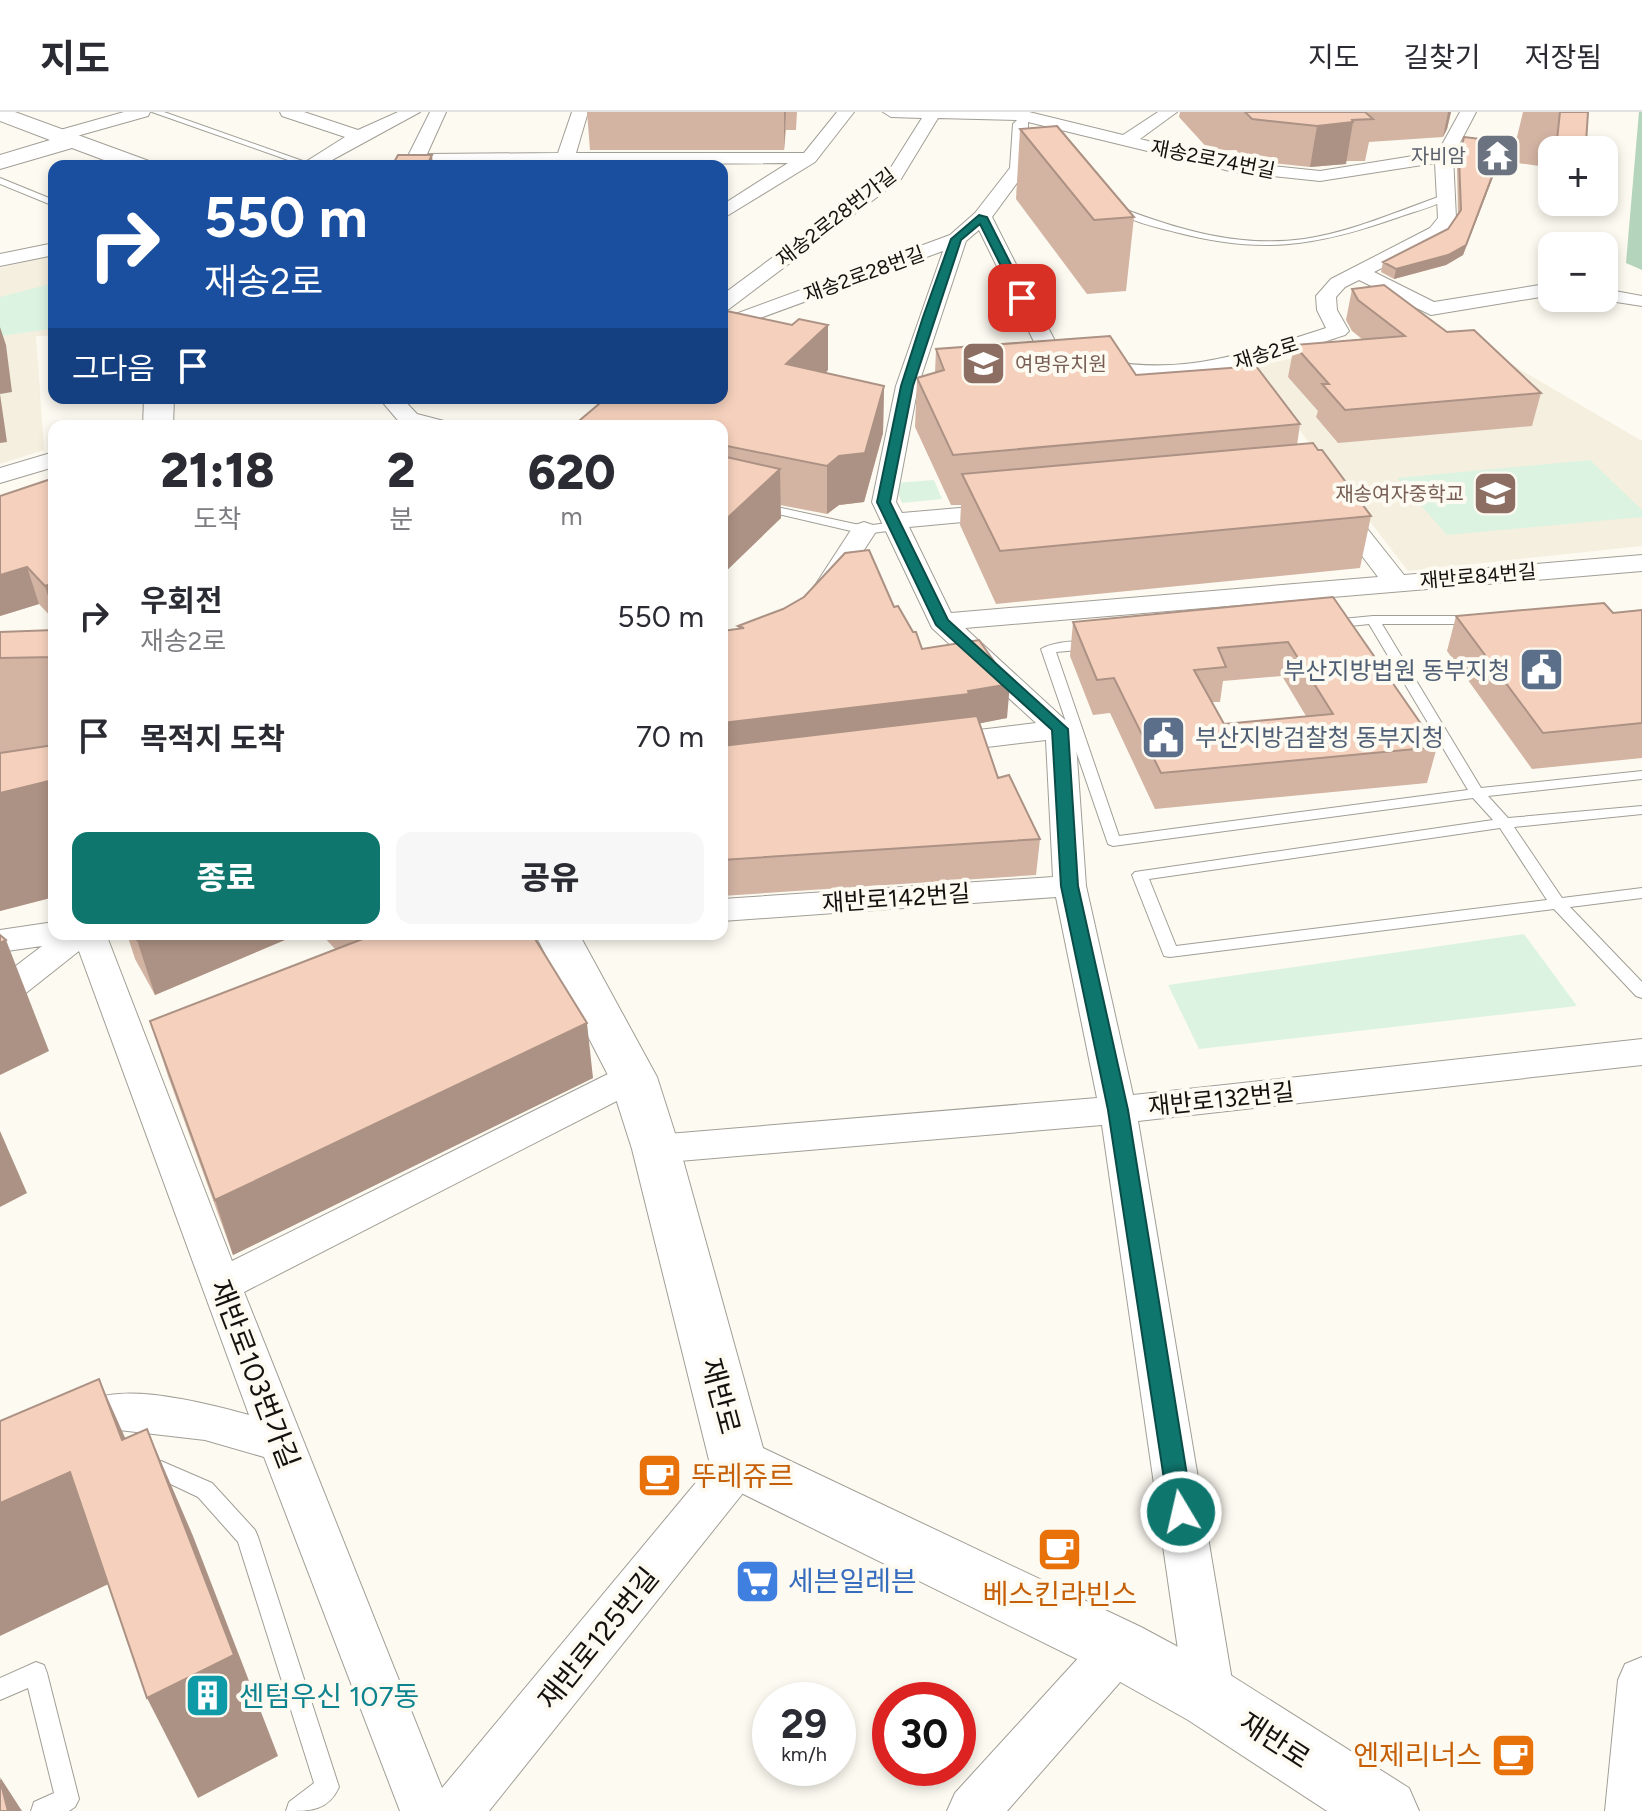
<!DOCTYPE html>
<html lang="ko">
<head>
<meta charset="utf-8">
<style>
	:root { --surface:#fff; --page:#f7f7f7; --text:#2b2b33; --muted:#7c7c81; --line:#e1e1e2; --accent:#0f766e }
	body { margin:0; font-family:Figtree,"Noto Sans KR",sans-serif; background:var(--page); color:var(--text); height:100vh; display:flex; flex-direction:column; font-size:30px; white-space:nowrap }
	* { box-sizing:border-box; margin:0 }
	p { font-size:26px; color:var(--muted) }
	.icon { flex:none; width:44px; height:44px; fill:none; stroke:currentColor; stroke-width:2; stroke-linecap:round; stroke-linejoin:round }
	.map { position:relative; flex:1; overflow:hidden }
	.drawer { position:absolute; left:48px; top:308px; width:680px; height:520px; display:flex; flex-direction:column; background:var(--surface); border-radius:16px; box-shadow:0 4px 12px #0003 }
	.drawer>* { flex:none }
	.banner { position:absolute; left:48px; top:48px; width:680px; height:244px; border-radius:16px; box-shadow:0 4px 12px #0003; background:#1a4fa0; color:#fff; overflow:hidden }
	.fabs { position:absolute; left:1538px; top:24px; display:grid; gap:16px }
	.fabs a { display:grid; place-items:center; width:80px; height:80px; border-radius:16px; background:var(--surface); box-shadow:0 4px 12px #0003; font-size:40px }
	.speed { position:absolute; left:752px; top:1570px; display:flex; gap:16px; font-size:40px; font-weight:700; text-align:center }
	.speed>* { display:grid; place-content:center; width:104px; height:104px; border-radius:50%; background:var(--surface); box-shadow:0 4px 12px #0003; line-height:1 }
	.speed small { font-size:20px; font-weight:400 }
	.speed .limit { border:12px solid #d22; background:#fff; color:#111 }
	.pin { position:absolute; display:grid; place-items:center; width:68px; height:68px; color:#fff; margin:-34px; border-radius:16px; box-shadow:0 4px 12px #0006 }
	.me { position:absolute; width:88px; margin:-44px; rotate:351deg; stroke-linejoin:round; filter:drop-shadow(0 0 6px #0008) }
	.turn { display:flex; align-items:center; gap:28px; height:168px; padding:0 24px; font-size:36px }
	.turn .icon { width:104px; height:104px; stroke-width:2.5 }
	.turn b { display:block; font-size:56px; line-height:68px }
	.then { display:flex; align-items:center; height:76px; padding:0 24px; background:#0003; gap:16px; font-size:30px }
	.eta { display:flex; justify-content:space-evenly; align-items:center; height:136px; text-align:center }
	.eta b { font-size:48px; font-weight:800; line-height:56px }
	.cta { display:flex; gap:16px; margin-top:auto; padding:16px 24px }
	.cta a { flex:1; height:92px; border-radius:16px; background:var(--accent); color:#fff; font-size:32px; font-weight:800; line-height:92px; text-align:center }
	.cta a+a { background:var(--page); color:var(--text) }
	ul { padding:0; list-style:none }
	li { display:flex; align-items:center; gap:24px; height:120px; padding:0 24px }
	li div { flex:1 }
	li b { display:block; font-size:30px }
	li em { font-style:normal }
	header { display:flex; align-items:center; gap:48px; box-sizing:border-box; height:112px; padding:0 40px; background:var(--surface); border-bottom:2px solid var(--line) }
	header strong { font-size:38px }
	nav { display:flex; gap:44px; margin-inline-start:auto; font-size:28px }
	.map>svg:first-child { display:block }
</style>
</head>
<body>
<header>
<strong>지도</strong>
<nav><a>지도</a><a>길찾기</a><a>저장됨</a></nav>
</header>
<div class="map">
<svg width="1642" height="1699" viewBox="0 0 1642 1699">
	<rect width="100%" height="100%" fill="#fdfaf1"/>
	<g fill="#f5efdf">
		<polygon points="54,143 54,224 36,224 44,338 0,352 0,156"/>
		<polygon points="1453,218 1642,329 1642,434 1408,459 1250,254"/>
	</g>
	<g fill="#ddf3e2">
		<polygon points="54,171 52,217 0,224 0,185"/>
		<polygon points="1590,348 1642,398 1642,405 1447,423 1397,366"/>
		<polygon points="934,368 942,387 902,391 894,371"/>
		<polygon points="1524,822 1577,894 1199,937 1168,873"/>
	</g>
	<polygon fill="#b4d4bc" points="1639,0 1642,0 1642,158 1626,151"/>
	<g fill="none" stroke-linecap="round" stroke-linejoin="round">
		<defs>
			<g id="service">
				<polygon points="152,0 164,0 314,53 305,54"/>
				<polygon points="0,66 54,88 54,94 0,72"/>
				<path d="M 1444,83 L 1451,85 C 1437,94 1416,99 1399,105 C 1317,134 1262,143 1175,120 C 1155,115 1129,109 1112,97 L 1119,95 C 1178,118 1240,136 1304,127 C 1352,120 1398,99 1444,83 Z"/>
				<polygon points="722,383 864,414 896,410 902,414 896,418 864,422 722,389"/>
				<path d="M 1373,504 L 1476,504 L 1482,508 L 1476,512 L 1382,512 L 1481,676 L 1642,659 L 1642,667 L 1488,684 L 1508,706 L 1642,694 L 1642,702 L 1514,715 L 1562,786 L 1642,776 L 1642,786 L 1570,795 L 1642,870 L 1642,886 L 1636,884 L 1554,797 L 1170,845 L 1164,844 L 1132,763 L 1135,760 L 1493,708 L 1473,686 L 1113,734 L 1108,732 L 1041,537 C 1053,530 1085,526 1096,533 L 1090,537 L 1056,540 L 1119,724 L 1468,678 L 1369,512 L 1332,516 L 1326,512 L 1332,508 ZM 1500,716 L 1547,788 L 1176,834 L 1149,767 Z"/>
				<path d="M 161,1349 L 212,1371 L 255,1418 L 258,1425 L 339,1675 C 328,1699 310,1699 286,1699 L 289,1690 L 314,1671 L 238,1430 L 198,1385 L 160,1367 L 147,1372 L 140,1369 L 137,1363 L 140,1357 Z"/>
				<polygon points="36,1550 44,1553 47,1561 79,1687 75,1695 69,1699 31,1699 34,1690 54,1681 28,1576 0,1588 0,1566"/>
			</g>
			<g id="minor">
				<polygon points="124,0 150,0 148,4 59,29 50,24 53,20"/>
				<polygon points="280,0 304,0 358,18 398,0 420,0 321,54 299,54 345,25 282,4"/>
				<polygon points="430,0 446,0 427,42 558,41 572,0 588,0 576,41 804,41 837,0 854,0 815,50 722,107 722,93 788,51 403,54"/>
				<path d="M 883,0 L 1029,0 L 1123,23 L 1158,0 L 1177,0 L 1140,27 L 1234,50 L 1320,59 L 1438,40 L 1460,0 L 1476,0 L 1453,44 L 1456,106 L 1444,124 L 1374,160 L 1434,190 L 1552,171 L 1552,183 L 1431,203 L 1359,168 L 1345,175 L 1336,185 L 1337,198 L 1349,219 L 1345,223 C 1231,260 1159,288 1041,244 L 979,118 L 966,129 L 918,274 L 896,390 L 902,401 L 1006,392 L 1015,394 L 1018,399 L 1015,404 L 1006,406 L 909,415 L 951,501 L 1378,465 L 1325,395 L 1328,390 L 1346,390 L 1404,463 L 1642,443 L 1642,459 L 965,516 L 1075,617 L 1086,774 L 1133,983 L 1642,927 L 1642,953 L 1138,1009 L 1235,1586 L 1227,1603 L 1210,1610 L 1193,1603 L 1185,1586 L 1102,1013 L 656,1051 L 643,1047 L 637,1037 L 643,1027 L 656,1023 L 1097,986 L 1056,785 L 722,809 L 722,787 L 1053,765 L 1046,628 L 937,641 L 927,638 L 922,632 L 927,626 L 937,623 L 1036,611 L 932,516 L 872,390 L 896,274 L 943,139 L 722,220 L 722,207 L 950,123 L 975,101 L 1010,56 L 1013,12 L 1017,8 L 938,6 L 901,67 L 729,197 L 722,199 L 722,183 L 888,60 L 922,6 L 891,5 ZM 1028,10 L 1234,60 L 1320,69 L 1435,51 L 1438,106 L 1430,116 L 1331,167 L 1316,184 L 1317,198 L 1326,216 C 1229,247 1158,272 1058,235 L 992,105 L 1028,56 Z"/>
				<polygon points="54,131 54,143 0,154 0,142"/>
				<polygon points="1604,177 1642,184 1642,194 1597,187 1604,186"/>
				<polygon points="379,286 402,286 417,302 444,309 448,314 401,312"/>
				<polygon points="54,340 54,355 0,371 0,356"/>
				<polygon points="864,410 873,413 877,418 838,478 834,484 816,484 812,478 851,418 855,413"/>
				<path d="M 54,810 L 54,822 L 106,822 L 232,1149 L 620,956 L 633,952 L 646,956 L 651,965 L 646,974 L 244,1180 L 442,1676 L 723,1338 L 739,1333 L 755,1338 L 761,1352 L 755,1366 L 489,1699 L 400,1699 L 264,1345 L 205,1328 L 119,1318 L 53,1336 L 0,1358 L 0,1319 C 31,1305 86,1284 119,1282 C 156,1279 213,1293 249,1303 L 79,839 L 12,892 L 0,896 L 0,866 L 42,834 L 0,840 L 0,818 Z"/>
				<polygon points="1119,1513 1136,1520 1143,1536 1136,1552 1007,1699 947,1699 955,1681 1102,1520"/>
				<polygon points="1642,1545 1642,1699 1605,1699 1618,1568 1625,1552"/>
			</g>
			<g id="secondary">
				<polygon points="0,0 15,0 149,49 153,54 120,54 72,36 0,57 0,43 50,28 0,9"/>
				<polygon points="144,286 174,286 173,314 143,314"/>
				<polygon points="535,822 579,822 657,965 680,1037 763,1336 1141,1515 1232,1564 1409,1676 1419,1699 1327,1699 1188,1608 1097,1557 719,1370 710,1352 632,1037 609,965"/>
			</g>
		</defs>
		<use href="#service" stroke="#a19e96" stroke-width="2"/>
		<use href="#minor" stroke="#a19e96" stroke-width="2"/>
		<use href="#secondary" stroke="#a19e96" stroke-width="2"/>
		<use href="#service" fill="#fff" fill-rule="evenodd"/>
		<use href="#minor" fill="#fff" fill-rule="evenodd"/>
		<use href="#secondary" fill="#fff" fill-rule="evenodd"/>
	</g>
	<g fill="#d3b4a3" fill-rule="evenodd">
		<polygon points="587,0 797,0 796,18 786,18 784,38 590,38"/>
		<polygon points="1180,0 1451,0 1447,17 1443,25 1369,30 1365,49 1346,49 1346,52 1310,55 1246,48 1236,38 1210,39 1179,5"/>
		<polygon points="1523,0 1588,0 1586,31 1584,38 1552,38 1552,88 1542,87 1546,55 1511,50"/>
		<polygon points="1020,17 1134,105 1126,179 1087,182 1016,87"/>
		<polygon points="1464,25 1505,30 1503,39 1463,143 1446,153 1394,167 1381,160 1383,150 1448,117 1458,102 1457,55"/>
		<polygon points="1352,177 1447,220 1541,281 1532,314 1338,331 1316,305 1318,299 1288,265 1294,233 1362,227 1352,219 1346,208"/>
		<polygon points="936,237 1136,263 1300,312 1297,333 1318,338 1371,404 1360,456 996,492 960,413 961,393 951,393 915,315 917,266 935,261"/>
		<polygon points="828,258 826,261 884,274 883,321 864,390 839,393 827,402 780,393 781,406 722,463 722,314"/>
		<polygon points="54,366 54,508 39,492 0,504"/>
		<path d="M 1333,485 L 1437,635 L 1427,671 L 1155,697 L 1110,601 L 1093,603 L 1070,544 L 1073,510 ZM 1282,564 L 1306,604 L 1224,612 L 1212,590 L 1220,590 L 1223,569 Z"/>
		<polygon points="894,495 922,537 1007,606 979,611 998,666 1040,727 1036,763 722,784 722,519 738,517 738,514"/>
		<polygon points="1642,498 1642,646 1532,657 1447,539 1456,504 1613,501"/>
		<polygon points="54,518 54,785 0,799 0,520"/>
		<polygon points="127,822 299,822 155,883 135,847"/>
		<polygon points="321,822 532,822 593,966 233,1143 168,964 150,909 336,838"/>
	</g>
	<g fill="#ac9284">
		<polygon points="784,0 786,0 784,38"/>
		<polygon points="1448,0 1451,0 1447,17 1443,25"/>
		<polygon points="1353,10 1346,52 1310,55 1317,14"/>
		<polygon points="1505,30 1503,39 1463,143 1446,153 1394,167 1396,157 1448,143"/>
		<polygon points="432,43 433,54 427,53"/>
		<polygon points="828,213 828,258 786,298 786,252"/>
		<polygon points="0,215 6,233 12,280 0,282 7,330 0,331"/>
		<polygon points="884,274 883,321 864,390 839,393 827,402 827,354 839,344"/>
		<polygon points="780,357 781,406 722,463 722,411"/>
		<polygon points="27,455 39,492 0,504 0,463"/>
		<polygon points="54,471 54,503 45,474"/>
		<polygon points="1010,572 1007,606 967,614 722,646 722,611 968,579"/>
		<polygon points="54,648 54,785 0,799 0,681"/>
		<polygon points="153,822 299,822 155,883 137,828"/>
		<polygon points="6,828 49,939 0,963 0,831"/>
		<polygon points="587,911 593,966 233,1143 215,1088"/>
		<polygon points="0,1019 27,1081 0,1095"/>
		<polygon points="99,1267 147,1375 122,1328"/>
		<polygon points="147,1317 193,1424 278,1644 198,1686 147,1586"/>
		<polygon points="70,1360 121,1466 0,1524 0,1391"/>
		<polygon points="0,1665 22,1699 8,1699"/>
	</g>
	<g fill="#f5d1bd" stroke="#ac9284" stroke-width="2" fill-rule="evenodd">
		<polygon points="1245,0 1365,0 1373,7 1352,8 1353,10 1317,14 1252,7"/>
		<polygon points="1560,0 1588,0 1586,31 1557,28"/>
		<polygon points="1057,14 1134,105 1094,108 1020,17"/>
		<polygon points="1464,25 1505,30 1466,133 1448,143 1396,157 1383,150 1448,117 1461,98 1459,46"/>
		<polygon points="398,43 432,43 427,53 510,54 392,54"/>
		<polygon points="1384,173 1447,220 1474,218 1541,281 1345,298 1322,272 1329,272 1294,233 1405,224 1358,188 1352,177"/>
		<polygon points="722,198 792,213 799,207 828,213 786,252 884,274 865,341 839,344 827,354 722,333 722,314 573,314 606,286 722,286"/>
		<polygon points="1110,224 1136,263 1256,254 1300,312 953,343 917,266 944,258 936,237"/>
		<polygon points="1313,331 1318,338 1322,338 1371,404 1000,439 962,362"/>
		<polygon points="722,344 780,357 722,411"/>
		<polygon points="54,366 54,471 45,474 27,455 0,463 0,384"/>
		<polygon points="869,438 894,495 898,494 913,520 916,520 922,537 979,528 1010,572 968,579 969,582 722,611 722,519 744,516 738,514 783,497 804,485 845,441"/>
		<path d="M 1333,485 L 1437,635 L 1161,661 L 1114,566 L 1097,568 L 1073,510 ZM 1288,530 L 1333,602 L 1224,612 L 1194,558 L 1226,555 L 1218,536 Z"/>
		<polygon points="1604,491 1613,501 1642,498 1642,611 1543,621 1456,504"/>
		<polygon points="54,518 54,545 0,546 0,520"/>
		<polygon points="977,604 998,666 1009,663 1040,727 722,748 722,634"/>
		<polygon points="54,633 53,668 0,681 0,641"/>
		<polygon points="134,822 153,822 137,828"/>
		<polygon points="361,822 532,822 587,911 215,1088 150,909 365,826"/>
		<polygon points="0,823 6,828 0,831"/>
		<polygon points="99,1267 122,1328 147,1317 234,1543 147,1586 70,1360 0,1391 0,1309"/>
		<polygon points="0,1668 8,1699 0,1699"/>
	</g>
	<polygon fill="#0f766e" stroke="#0a4d48" stroke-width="2" points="979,103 987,105 1028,186 1022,189 1017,186 980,112 961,128 913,274 890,390 948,508 1068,617 1078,774 1128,998 1193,1400 1189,1408 1181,1411 1172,1408 1169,1400 1108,998 1061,774 1052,618 936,513 877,390 901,274 923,205 951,127"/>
	<defs>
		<symbol id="temple-square" viewBox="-11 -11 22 22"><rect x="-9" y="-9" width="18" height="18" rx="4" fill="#6b7280" stroke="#fdfaf1"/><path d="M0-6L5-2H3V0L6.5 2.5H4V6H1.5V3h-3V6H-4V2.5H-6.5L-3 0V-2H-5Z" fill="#fff"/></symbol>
		<symbol id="school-square" viewBox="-11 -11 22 22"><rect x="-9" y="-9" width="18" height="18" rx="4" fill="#8d6e63" stroke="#fdfaf1"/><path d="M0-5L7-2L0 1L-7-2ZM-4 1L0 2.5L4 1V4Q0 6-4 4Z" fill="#fff"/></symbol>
		<symbol id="civic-square" viewBox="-11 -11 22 22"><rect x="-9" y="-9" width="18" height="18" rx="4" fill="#5c6f8a" stroke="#fdfaf1"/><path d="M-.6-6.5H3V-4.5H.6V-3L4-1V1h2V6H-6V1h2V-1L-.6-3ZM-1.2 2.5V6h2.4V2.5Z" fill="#fff"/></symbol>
		<symbol id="cafe-square" viewBox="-11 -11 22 22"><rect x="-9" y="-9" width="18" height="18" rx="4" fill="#e8710a" stroke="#fdfaf1"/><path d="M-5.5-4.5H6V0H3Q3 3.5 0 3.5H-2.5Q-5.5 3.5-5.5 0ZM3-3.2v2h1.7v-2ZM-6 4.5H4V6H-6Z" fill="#fff"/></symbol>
		<symbol id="supermarket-square" viewBox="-11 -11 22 22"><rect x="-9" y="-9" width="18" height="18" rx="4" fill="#3f7fe0" stroke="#fdfaf1"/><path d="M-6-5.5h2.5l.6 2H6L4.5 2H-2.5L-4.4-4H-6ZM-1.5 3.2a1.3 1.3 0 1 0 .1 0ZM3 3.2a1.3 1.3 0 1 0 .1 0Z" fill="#fff"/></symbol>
		<symbol id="building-square" viewBox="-11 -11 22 22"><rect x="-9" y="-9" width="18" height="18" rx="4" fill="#0f9aa8" stroke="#fdfaf1"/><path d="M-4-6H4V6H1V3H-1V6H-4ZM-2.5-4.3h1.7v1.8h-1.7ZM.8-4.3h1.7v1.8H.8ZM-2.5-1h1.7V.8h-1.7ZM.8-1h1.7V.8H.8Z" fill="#fff"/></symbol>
	</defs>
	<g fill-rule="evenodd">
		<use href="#temple-square" x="1472" y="18" width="51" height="51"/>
		<use href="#school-square" x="958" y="226" width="51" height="51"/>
		<use href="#school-square" x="1470" y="356" width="51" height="51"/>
		<use href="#civic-square" x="1516" y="532" width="51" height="51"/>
		<use href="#civic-square" x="1138" y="600" width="51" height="51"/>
		<use href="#cafe-square" x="634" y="1338" width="51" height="51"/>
		<use href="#cafe-square" x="1034" y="1412" width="51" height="51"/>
		<use href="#supermarket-square" x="732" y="1444" width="51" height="51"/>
		<use href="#building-square" x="182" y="1558" width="51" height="51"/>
		<use href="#cafe-square" x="1488" y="1618" width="51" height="51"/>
	</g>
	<g text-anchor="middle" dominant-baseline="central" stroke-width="8" stroke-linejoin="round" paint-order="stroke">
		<g font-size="20" fill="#5b616d" stroke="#fdfaf1" text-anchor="end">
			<text x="1466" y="44">자비암</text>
		</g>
		<g font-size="20" fill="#13120f" stroke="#fdfaf1">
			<text transform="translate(1213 47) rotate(11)">재송2로74번길</text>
			<text transform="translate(836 105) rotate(-38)">재송2로28번가길</text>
			<text transform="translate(864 162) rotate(-20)">재송2로28번길</text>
			<text transform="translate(1266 241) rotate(-17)">재송2로</text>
			<text transform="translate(1478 464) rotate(-5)">재반로84번길</text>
		</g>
		<g font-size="20" fill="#785e54" stroke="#fdfaf1" text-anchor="start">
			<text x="1015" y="252">여명유치원</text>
			<text x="1464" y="382" text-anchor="end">재송여자중학교</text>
		</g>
		<g font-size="24" fill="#4e5e75" stroke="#fdfaf1" text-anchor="end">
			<text x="1510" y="558">부산지방법원 동부지청</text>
			<text x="1195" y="625" text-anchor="start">부산지방검찰청 동부지청</text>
		</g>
		<g font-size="24" fill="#13120f" stroke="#fdfaf1">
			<text transform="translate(896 786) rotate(-4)">재반로142번길</text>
			<text transform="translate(1221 987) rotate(-6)">재반로132번길</text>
		</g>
		<g font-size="28" fill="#13120f" stroke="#fdfaf1">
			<text transform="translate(255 1262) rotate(69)">재반로103번가길</text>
			<text transform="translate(721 1284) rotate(75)">재반로</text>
			<text transform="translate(598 1526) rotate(-51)">재반로125번길</text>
			<text transform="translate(1275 1628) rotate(33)">재반로</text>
		</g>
		<g font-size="28" fill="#c56008" stroke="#fdfaf1" text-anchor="start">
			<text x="691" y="1364">뚜레쥬르</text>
			<text x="1060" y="1482" text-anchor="middle">베스킨라빈스</text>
			<text x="1482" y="1643" text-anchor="end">엔제리너스</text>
		</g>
		<g font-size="28" fill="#366cbe" stroke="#fdfaf1" text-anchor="start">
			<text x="788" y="1469">세븐일레븐</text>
		</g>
		<g font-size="28" fill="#0d838f" stroke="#fdfaf1" text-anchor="start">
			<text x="239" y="1584">센텀우신 107동</text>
		</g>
	</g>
</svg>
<div class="fabs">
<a>+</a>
<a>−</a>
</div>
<div class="speed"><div>29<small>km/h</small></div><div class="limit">30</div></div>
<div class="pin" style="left:1022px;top:186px;background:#d93025"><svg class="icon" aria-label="arrive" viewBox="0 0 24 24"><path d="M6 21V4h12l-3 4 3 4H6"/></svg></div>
<svg class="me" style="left:1181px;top:1400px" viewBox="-20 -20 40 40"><circle r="17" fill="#0f766e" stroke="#fff" stroke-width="3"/><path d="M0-11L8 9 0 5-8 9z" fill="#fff"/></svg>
<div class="banner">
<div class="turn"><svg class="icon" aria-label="right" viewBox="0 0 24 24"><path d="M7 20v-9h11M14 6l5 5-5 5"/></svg><div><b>550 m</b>재송2로</div></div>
<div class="then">그다음<svg class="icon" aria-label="arrive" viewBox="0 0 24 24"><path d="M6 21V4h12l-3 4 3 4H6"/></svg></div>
</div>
<section class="drawer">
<div class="eta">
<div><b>21:18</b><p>도착</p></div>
<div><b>2</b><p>분</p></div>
<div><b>620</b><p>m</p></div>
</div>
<ul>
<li><svg class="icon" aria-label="right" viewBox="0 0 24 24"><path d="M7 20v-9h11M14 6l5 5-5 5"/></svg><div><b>우회전</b><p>재송2로</p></div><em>550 m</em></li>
<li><svg class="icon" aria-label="arrive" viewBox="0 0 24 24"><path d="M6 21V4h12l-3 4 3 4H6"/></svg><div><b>목적지 도착</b></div><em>70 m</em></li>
</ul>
<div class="cta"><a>종료</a><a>공유</a></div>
</section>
</div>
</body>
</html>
